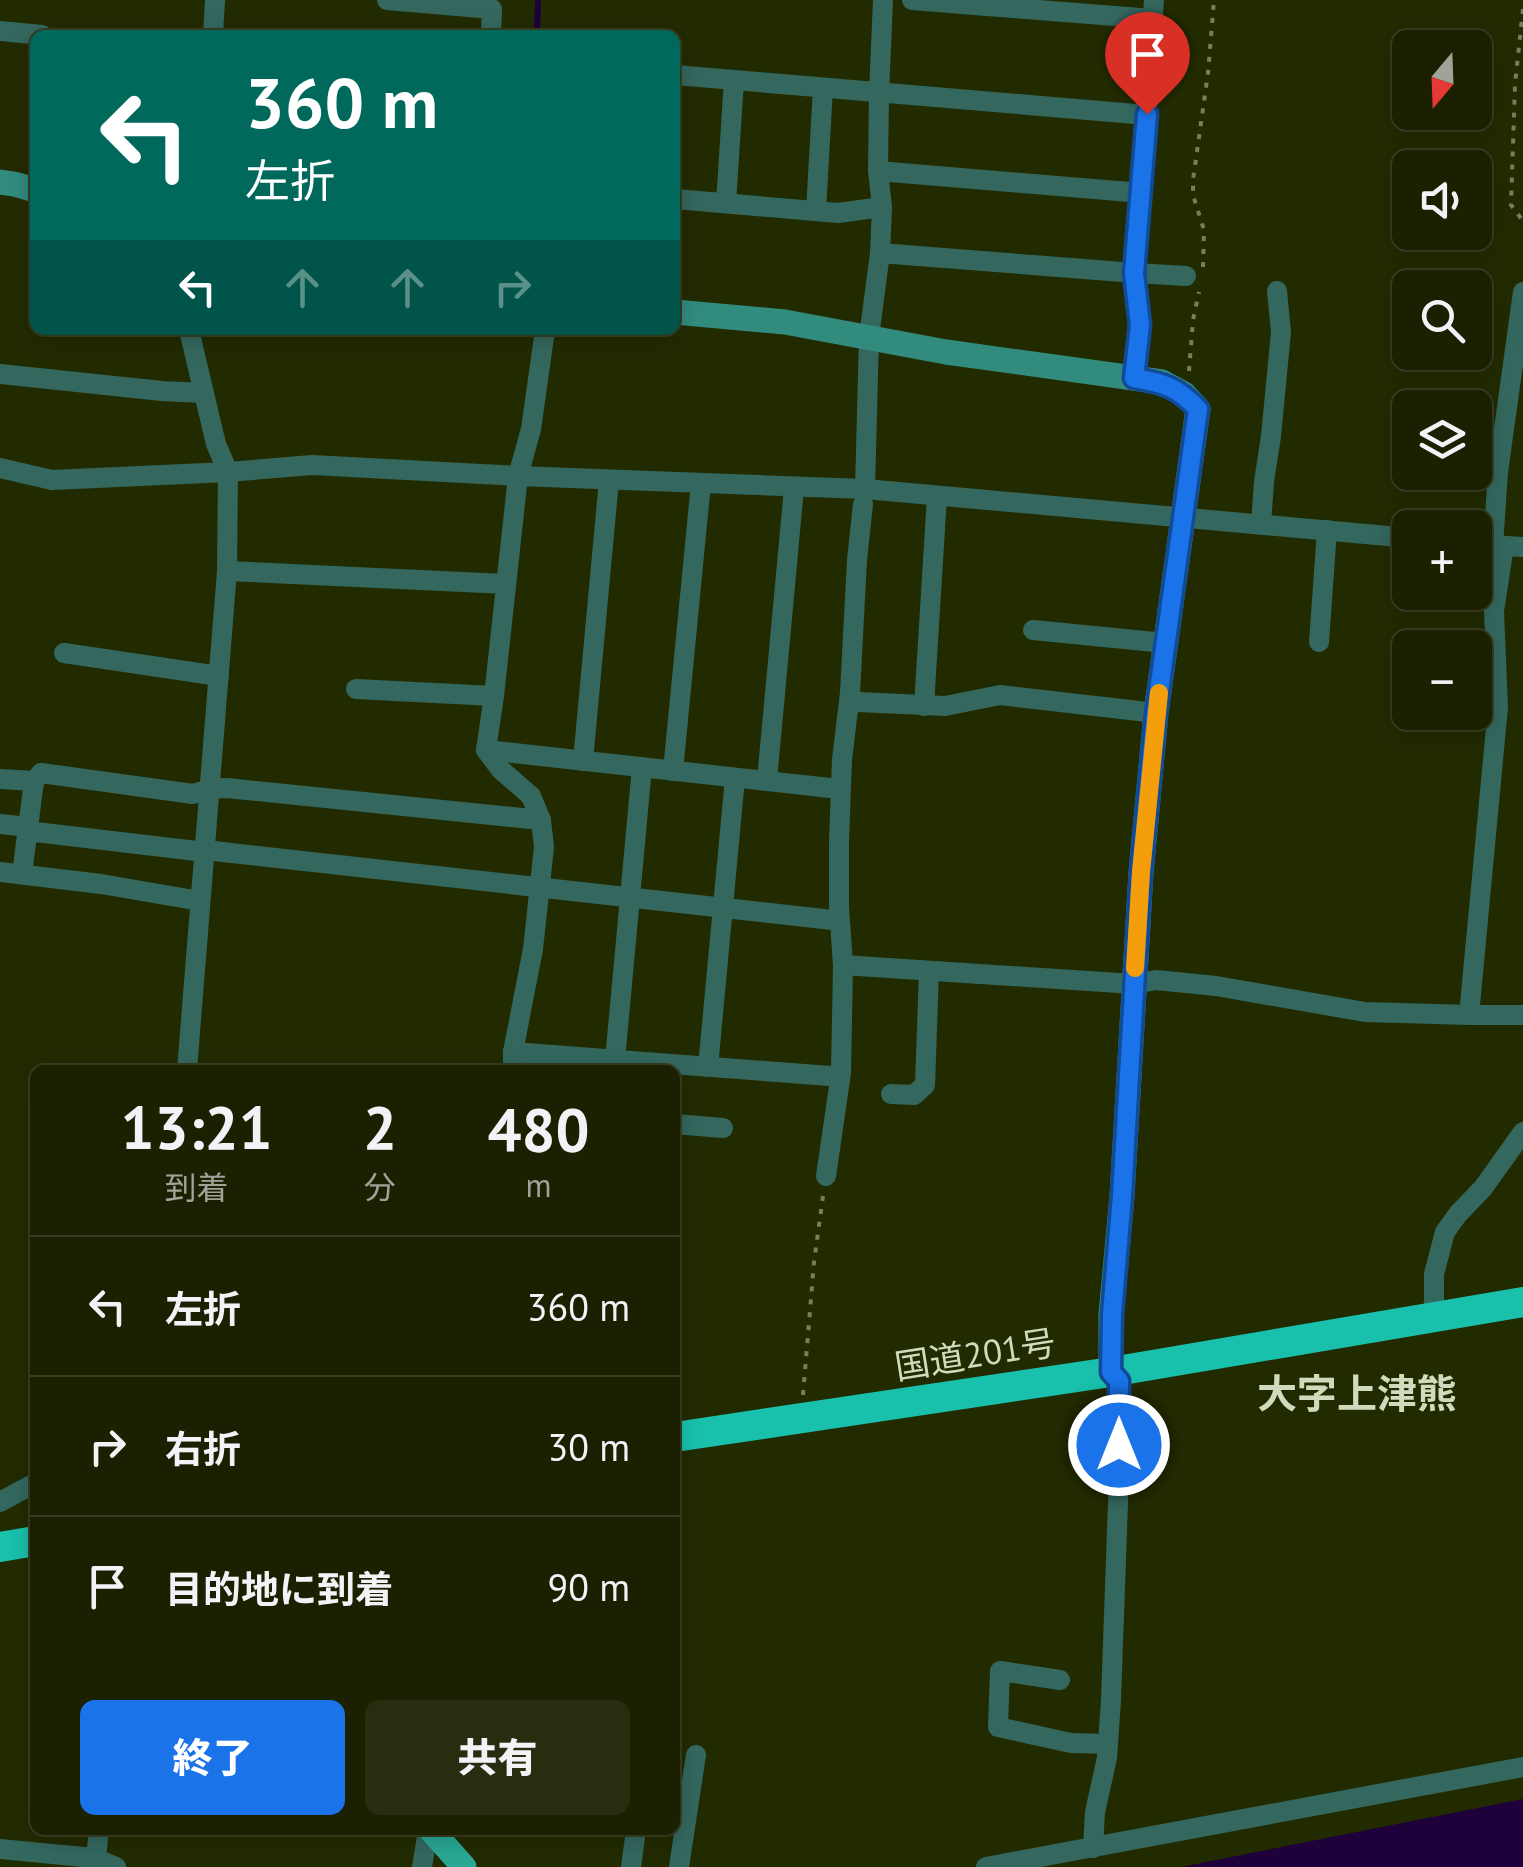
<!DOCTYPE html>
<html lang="ja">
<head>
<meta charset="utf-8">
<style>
	:root { --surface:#1a2000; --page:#272d0f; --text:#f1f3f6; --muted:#9fa399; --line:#383e22; --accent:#1a73e8 }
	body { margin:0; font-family:"PT Sans","Noto Sans JP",sans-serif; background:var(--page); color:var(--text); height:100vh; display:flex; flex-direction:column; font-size:38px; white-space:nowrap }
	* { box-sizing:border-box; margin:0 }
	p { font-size:32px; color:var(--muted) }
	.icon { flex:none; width:55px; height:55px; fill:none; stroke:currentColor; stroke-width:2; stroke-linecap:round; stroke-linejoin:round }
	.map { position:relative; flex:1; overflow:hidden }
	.sheet { position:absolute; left:30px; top:1065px; width:650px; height:770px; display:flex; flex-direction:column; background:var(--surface); border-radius:15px; box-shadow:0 5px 25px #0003,0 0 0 2px var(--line) }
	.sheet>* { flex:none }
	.banner { position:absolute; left:30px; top:30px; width:650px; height:305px; border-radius:15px; box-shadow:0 5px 25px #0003,0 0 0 2px var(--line); background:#00695c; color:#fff; overflow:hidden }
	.needle { width:65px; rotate:199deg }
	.fabs { position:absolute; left:1392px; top:30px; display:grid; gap:20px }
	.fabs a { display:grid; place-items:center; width:100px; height:100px; border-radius:15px; background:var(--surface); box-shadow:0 5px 25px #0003,0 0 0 2px var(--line); font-size:50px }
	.pin { position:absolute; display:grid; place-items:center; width:85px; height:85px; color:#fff; margin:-102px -42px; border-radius:50% 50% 50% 0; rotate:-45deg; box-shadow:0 0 10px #0007 }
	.pin .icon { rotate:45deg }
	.me { position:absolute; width:110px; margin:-55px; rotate:0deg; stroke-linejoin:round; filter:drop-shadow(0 0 8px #0008) }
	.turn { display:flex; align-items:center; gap:35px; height:210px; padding:0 50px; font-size:45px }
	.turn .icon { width:130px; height:130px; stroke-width:2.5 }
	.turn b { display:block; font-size:70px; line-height:85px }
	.lanes { display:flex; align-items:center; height:95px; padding:0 50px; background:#0003; justify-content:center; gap:50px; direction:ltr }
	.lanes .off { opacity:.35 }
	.eta { display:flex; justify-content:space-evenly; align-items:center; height:170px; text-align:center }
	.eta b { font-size:60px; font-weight:800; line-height:70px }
	.cta { display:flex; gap:20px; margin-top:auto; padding:20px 50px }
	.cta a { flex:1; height:115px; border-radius:15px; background:var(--accent); color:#fff; font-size:40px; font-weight:800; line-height:115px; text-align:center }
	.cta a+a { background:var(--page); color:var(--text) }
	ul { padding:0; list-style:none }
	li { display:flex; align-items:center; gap:30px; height:140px; padding:0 50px; border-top:2px solid var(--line) }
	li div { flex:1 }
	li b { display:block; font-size:38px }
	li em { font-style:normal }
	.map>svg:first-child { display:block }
</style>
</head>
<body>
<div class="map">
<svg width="1523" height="1867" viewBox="0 0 1523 1867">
	<rect width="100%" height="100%" fill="#222b00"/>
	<polygon fill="#1e003a" points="1523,1799 1523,1867 1181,1867"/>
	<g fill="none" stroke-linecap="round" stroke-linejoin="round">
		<polyline stroke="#1e003a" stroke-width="6" points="537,35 538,0"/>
		<g stroke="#767f5a" stroke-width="4" stroke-dasharray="5 8" stroke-linecap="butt">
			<polyline points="1523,9 1515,84 1511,205 1523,221"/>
			<polyline points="1203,267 1204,230 1193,195 1193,180 1208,73 1214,0"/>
			<polyline points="1189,371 1193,320 1199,292"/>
			<polyline points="803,1395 814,1262 823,1196"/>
		</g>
		<g stroke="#34685f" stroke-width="20">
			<polyline points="387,0 492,9 491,35"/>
			<polyline points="912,0 1153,19"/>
			<polyline points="0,31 42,35"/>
			<polyline points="213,35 215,0"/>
			<polyline points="675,75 1147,115"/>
			<polyline points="878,171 1142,193"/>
			<polyline points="675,199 838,213 882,207"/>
			<polyline points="726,203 734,80"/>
			<polyline points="816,211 823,88"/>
			<polyline points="880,253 1135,273 1154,0"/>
			<polyline points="0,374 162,391 204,393"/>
			<polyline points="1134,378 1140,325 1135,273 1186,276"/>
			<polyline points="0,468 52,480 228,472 312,465 518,476 865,489 1410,538"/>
			<polyline points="865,489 869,337 880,253 882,207 878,171 879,93 883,0"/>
			<polyline points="1261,524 1264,482 1271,436 1281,332 1277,291"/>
			<polyline points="1475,544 1523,547"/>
			<polyline points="1493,546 1498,472 1523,292"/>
			<polyline points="1504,546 1494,611 1498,707 1469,1015 1523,1015"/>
			<polyline points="227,571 506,584"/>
			<polyline points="1033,630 1165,643"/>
			<polyline points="1319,642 1327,530"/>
			<polyline points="64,653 219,676"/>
			<polyline points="356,689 494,696"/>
			<polyline points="858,702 945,706 1000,695 1156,713"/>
			<polyline points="924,706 937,496"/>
			<polyline points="486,750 830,788"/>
			<polyline points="583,761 609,480"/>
			<polyline points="673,771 701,483"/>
			<polyline points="0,779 34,781 41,773 193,794 210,789 227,788 541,820"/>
			<polyline points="767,780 794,488"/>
			<polyline points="0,824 28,827"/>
			<polyline points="27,831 205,852"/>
			<polyline points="205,850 832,920"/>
			<polyline points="0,872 101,884 200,901"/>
			<polyline points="22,874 34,781"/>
			<polyline points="843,965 1134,984 1156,980 1216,986 1365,1012 1469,1015"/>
			<polyline points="513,1052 830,1076"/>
			<polyline points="615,1060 642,767"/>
			<polyline points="708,1067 735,778"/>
			<polyline points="187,1070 227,571 228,472 216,444 189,330"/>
			<polyline points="513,1070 513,1052 533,949 544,847 541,820 531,796 501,770 486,750 494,696 518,476 531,429 545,330"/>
			<polyline points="891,1094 914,1095 925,1085 929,971"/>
			<polyline points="675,1124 723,1128"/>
			<polyline points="826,1176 841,1073 843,965 839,907 839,842 842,760 850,693 857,560 863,504"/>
			<polyline points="1434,1317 1434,1274 1445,1232 1458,1214 1483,1188 1523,1132"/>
			<polyline points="0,1502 35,1483"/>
			<polyline points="1060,1680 1000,1671 998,1727 1071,1743 1107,1744"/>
			<polyline points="1093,1848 1095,1812 1107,1758 1111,1700 1119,1475 1119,1381 1111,1372"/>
			<polyline points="0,1849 94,1858 116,1867"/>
			<polyline points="95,1867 99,1830"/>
			<polyline points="422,1867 428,1830"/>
			<polyline points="631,1867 636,1830"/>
			<polyline points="679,1867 696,1755"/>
			<polyline points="986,1867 1523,1767"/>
		</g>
		<g stroke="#328c7e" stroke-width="25">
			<polyline points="0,182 14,184 35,190"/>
			<polyline points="675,312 785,322 946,352 1162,382 1184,394 1198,409 1156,713 1141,873 1122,1196 1111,1314 1111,1372"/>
		</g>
		<polyline stroke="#2aa896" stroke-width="25" points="431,1830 464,1867"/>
		<g stroke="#19c1ac" stroke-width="30">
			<polyline points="675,1437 1111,1372 1523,1302"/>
			<polyline points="0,1547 35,1541"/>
		</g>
	</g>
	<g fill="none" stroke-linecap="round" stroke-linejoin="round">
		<defs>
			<path id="route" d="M 1119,1445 L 1119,1381 L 1111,1372 L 1112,1314 L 1122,1196 L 1141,872 L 1156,713 L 1198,409 C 1177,387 1164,383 1134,378 L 1140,325 L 1134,273 L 1147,114"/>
		</defs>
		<use href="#route" stroke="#114b97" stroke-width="25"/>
		<use href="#route" stroke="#1a73e8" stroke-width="18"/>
		<polyline stroke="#f59e0b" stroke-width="18" points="1135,968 1141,872 1159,693"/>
	</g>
	<g text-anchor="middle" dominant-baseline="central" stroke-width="10" stroke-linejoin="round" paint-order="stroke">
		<g font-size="35" fill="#d1dabd" stroke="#222b00">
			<text transform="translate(975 1354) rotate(-9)">国道201号</text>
		</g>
		<g font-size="40" font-weight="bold" fill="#d1dabd" stroke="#222b00">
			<text x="1357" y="1393">大字上津熊</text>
		</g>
	</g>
</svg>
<div class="fabs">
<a><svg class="needle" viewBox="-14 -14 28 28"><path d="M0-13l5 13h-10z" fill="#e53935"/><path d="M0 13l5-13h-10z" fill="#9fa399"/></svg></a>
<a><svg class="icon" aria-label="sound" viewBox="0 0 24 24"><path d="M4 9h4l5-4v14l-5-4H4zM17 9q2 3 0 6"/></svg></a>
<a><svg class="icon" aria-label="search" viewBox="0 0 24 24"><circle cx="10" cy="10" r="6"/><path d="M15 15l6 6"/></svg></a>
<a><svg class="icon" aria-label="layers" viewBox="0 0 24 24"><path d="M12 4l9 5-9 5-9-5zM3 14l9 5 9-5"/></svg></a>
<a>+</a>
<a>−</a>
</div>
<div class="pin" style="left:1147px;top:114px;background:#d93025"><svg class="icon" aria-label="arrive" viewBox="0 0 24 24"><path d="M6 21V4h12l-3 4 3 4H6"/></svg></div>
<svg class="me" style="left:1119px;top:1445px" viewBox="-20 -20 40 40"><circle r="17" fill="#1a73e8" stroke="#fff" stroke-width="3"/><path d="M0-11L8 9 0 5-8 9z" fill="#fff"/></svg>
<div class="banner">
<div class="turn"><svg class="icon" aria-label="left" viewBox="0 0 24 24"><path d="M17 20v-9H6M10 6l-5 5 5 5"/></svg><div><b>360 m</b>左折</div></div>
<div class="lanes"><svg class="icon" aria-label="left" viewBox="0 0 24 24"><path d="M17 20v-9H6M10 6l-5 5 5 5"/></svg><svg class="icon off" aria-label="ahead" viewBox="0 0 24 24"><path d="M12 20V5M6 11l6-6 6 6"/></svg><svg class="icon off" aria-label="ahead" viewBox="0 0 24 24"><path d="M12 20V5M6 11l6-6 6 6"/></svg><svg class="icon off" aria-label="right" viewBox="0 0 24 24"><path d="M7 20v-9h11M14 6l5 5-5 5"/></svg></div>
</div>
<section class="sheet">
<div class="eta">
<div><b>13:21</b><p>到着</p></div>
<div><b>2</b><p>分</p></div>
<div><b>480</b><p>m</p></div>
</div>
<ul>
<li><svg class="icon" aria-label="left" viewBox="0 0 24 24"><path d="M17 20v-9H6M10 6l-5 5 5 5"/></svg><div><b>左折</b></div><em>360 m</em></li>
<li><svg class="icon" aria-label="right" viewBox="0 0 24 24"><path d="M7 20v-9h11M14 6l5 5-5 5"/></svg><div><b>右折</b></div><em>30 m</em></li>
<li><svg class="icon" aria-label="arrive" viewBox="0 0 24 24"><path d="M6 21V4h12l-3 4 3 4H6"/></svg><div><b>目的地に到着</b></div><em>90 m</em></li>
</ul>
<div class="cta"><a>終了</a><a>共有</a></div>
</section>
</div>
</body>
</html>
